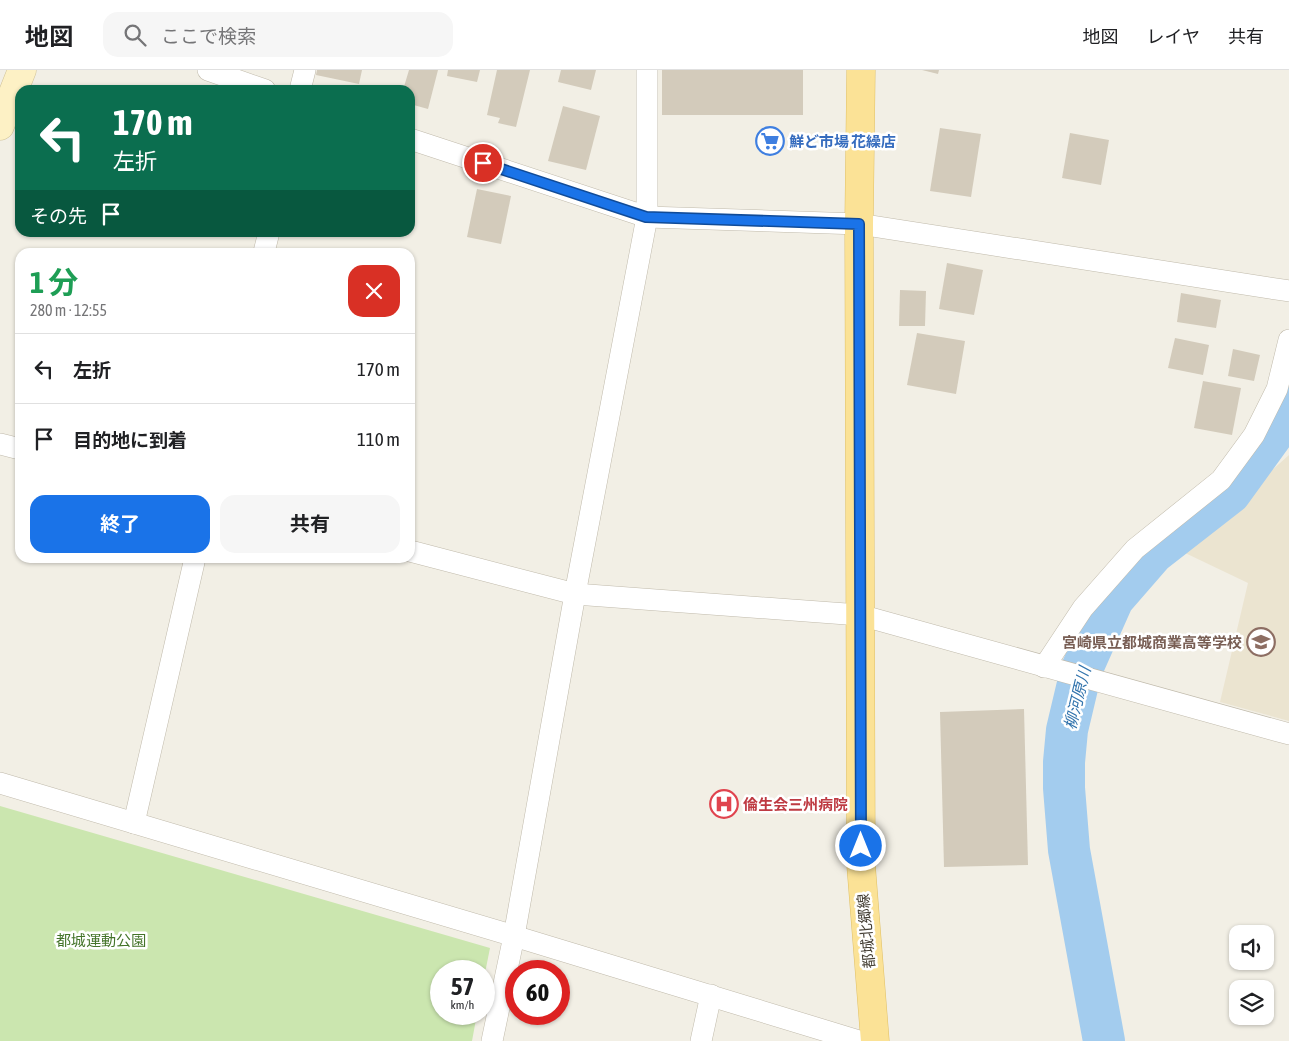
<!DOCTYPE html>
<html lang="ja">
<head>
<meta charset="utf-8">
<style>
	:root { --surface:#fff; --page:#f6f6f6; --text:#202124; --muted:#757577; --line:#e0e0e0; --accent:#1a73e8 }
	body { margin:0; font-family:"Asap Condensed","Noto Sans JP",sans-serif; background:var(--page); color:var(--text); height:100vh; display:flex; flex-direction:column; font-size:19px; white-space:nowrap }
	* { box-sizing:border-box; margin:0 }
	p { font-size:16px; color:var(--muted) }
	.icon { flex:none; width:28px; height:28px; fill:none; stroke:currentColor; stroke-width:2; stroke-linecap:round; stroke-linejoin:round }
	.map { position:relative; flex:1; overflow:hidden }
	.side { position:absolute; left:15px; top:178px; width:400px; height:315px; display:flex; flex-direction:column; background:var(--surface); border-radius:15px; box-shadow:0 1px 4px #0004 }
	.side>* { flex:none }
	.hud { position:absolute; left:15px; top:15px; width:400px; height:152px; border-radius:15px; box-shadow:0 1px 4px #0004; background:#0b6e4f; color:#fff; overflow:hidden }
	.buttons { position:absolute; left:1229px; top:855px; display:grid; gap:10px }
	.buttons a { display:grid; place-items:center; width:45px; height:45px; border-radius:10px; background:var(--surface); box-shadow:0 1px 4px #0004; font-size:25px }
	.speed { position:absolute; left:430px; top:890px; display:flex; gap:10px; font-size:25px; font-weight:700; text-align:center }
	.speed>* { display:grid; place-content:center; width:65px; height:65px; border-radius:50%; background:var(--surface); box-shadow:0 1px 4px #0004; line-height:1 }
	.speed small { font-size:12px; font-weight:400 }
	.speed .limit { border:8px solid #d22; background:#fff; color:#111 }
	.pin { position:absolute; display:grid; place-items:center; width:42px; height:42px; color:#fff; margin:-21px; border:2px solid #fff; border-radius:50%; box-shadow:0 1px 5px #0007 }
	.me { position:absolute; width:55px; margin:-28px; rotate:0deg; stroke-linejoin:round; filter:drop-shadow(0 0 4px #0008) }
	.turn { display:flex; align-items:center; gap:18px; height:105px; padding:0 15px; font-size:22px }
	.turn .icon { width:65px; height:65px; stroke-width:2.5 }
	.turn b { display:block; font-size:35px; line-height:42px }
	.then { display:flex; align-items:center; height:48px; padding:0 15px; background:#0003; gap:10px; font-size:19px }
	.round { display:grid; place-items:center; flex:none; width:52px; height:52px; border-radius:15px; background:var(--page) }
	.head { display:flex; align-items:center; justify-content:space-between; height:85px; padding:0 15px }
	h1 { font-size:30px; font-weight:700; line-height:38px; color:#1e9e55 }
	.primary-button { display:flex; gap:10px; margin-top:auto; padding:10px 15px }
	.primary-button a { flex:1; height:58px; border-radius:15px; background:var(--accent); color:#fff; font-size:20px; font-weight:700; line-height:58px; text-align:center }
	.primary-button a+a { background:var(--page); color:var(--text) }
	ul { padding:0; list-style:none }
	li { display:flex; align-items:center; gap:15px; height:70px; padding:0 15px; border-top:1px solid var(--line) }
	li div { flex:1 }
	li b { display:block; font-size:19px }
	li em { font-style:normal }
	header { display:flex; align-items:center; gap:30px; box-sizing:border-box; height:70px; padding:0 25px; background:var(--surface); border-bottom:1px solid var(--line) }
	header strong { font-size:24px }
	nav { display:flex; gap:28px; margin-inline-start:auto; font-size:18px }
	.search { width:350px; height:45px; background:var(--page); display:flex; align-items:center; gap:12px; box-sizing:border-box; padding:0 18px; border-radius:15px; color:var(--muted); font-size:19px }
	.map>svg:first-child { display:block }
</style>
</head>
<body>
<header>
<strong>地図</strong>
<div class="search"><svg class="icon" aria-label="search" viewBox="0 0 24 24"><circle cx="10" cy="10" r="6"/><path d="M15 15l6 6"/></svg>ここで検索</div>
<nav><a>地図</a><a>レイヤ</a><a>共有</a></nav>
</header>
<div class="map">
<svg width="1289" height="971" viewBox="0 0 1289 971">
	<rect width="100%" height="100%" fill="#f2efe5"/>
	<polygon fill="#ebe4d0" points="1289,385 1289,651 1220,632 1248,513 1181,481"/>
	<polygon fill="#cbe6af" points="0,736 490,878 484,908 484,901 441,901 441,944 477,944 472,971 0,971"/>
	<g fill="none" stroke-linecap="round" stroke-linejoin="round">
		<polyline stroke="#a3ccee" stroke-width="42" points="1104,971 1069,780 1064,718 1064,692 1067,660 1081,601 1113,529 1153,483 1230,423 1272,365 1289,327"/>
	</g>
	<g fill="#d3cbbb">
		<polygon points="317,0 362,0 359,14 316,5"/>
		<polygon points="409,0 438,0 428,39 410,34 410,20 403,20"/>
		<polygon points="448,0 480,0 477,12 447,6"/>
		<polygon points="497,0 530,0 516,57 498,53 500,48 487,45"/>
		<polygon points="561,0 596,0 591,20 558,12"/>
		<rect x="662" y="0" width="141" height="45"/>
		<polygon points="922,0 939,0 938,4"/>
		<polygon points="563,36 600,46 586,100 548,91"/>
		<polygon points="940,58 981,64 971,127 930,121"/>
		<polygon points="1070,63 1109,70 1101,115 1062,108"/>
		<polygon points="477,119 511,126 501,174 467,167"/>
		<polygon points="947,193 983,200 974,245 939,239"/>
		<polygon points="900,220 926,221 925,256 899,256"/>
		<polygon points="1181,223 1221,230 1216,258 1177,252"/>
		<polygon points="917,263 965,271 956,324 907,315"/>
		<polygon points="1175,268 1209,275 1203,305 1168,298"/>
		<polygon points="1233,279 1260,285 1254,311 1228,306"/>
		<polygon points="1203,311 1241,318 1232,365 1194,358"/>
		<polygon points="1024,639 1028,795 944,797 940,642"/>
	</g>
	<g fill="none" stroke-linecap="round" stroke-linejoin="round">
		<defs>
			<g id="street">
				<polyline points="208,0 265,20"/>
				<polyline points="300,20 305,0"/>
				<polyline points="410,69 647,147 859,154 1289,221"/>
				<polyline points="264,182 269,162"/>
				<polyline points="0,374 20,379"/>
				<polyline points="410,481 575,524 860,545 1289,664"/>
				<polyline points="1044,597 1083,538 1135,479 1221,410 1254,365 1277,319 1289,270"/>
				<polyline points="0,713 514,866 859,971"/>
				<polyline points="134,753 195,488"/>
				<polyline points="492,971 514,866 575,524 647,147 647,0"/>
				<polyline points="701,971 711,925"/>
			</g>
			<polyline id="secondary" points="0,56 22,0"/>
			<polyline id="primary" points="861,0 859,154 861,795 875,971"/>
		</defs>
		<use href="#street" stroke="#c0baab" stroke-width="22"/>
		<use href="#secondary" stroke="#d1c397" stroke-width="29"/>
		<use href="#primary" stroke="#e0c066" stroke-width="29"/>
		<use href="#street" stroke="#fff" stroke-width="21"/>
		<use href="#secondary" stroke="#fdf1c5" stroke-width="28"/>
		<use href="#primary" stroke="#fbe296" stroke-width="28"/>
	</g>
	<g fill="none" stroke-linecap="round" stroke-linejoin="round">
		<defs>
			<polyline id="route" points="483,93 646,147 859,154 861,776"/>
		</defs>
		<use href="#route" stroke="#114b97" stroke-width="12"/>
		<use href="#route" stroke="#1a73e8" stroke-width="9"/>
	</g>
	<defs>
		<symbol id="supermarket-ring" viewBox="-11 -11 22 22"><circle r="9.5" fill="#fff" stroke="#3f7fe0" stroke-width="1.5"/><path d="M-6-5.5h2.5l.6 2H6L4.5 2H-2.5L-4.4-4H-6ZM-1.5 3.2a1.3 1.3 0 1 0 .1 0ZM3 3.2a1.3 1.3 0 1 0 .1 0Z" fill="#3f7fe0"/></symbol>
		<symbol id="school-ring" viewBox="-11 -11 22 22"><circle r="9.5" fill="#fff" stroke="#8d6e63" stroke-width="1.5"/><path d="M0-5L7-2L0 1L-7-2ZM-4 1L0 2.5L4 1V4Q0 6-4 4Z" fill="#8d6e63"/></symbol>
		<symbol id="hospital-ring" viewBox="-11 -11 22 22"><circle r="9.5" fill="#fff" stroke="#e0444e" stroke-width="1.5"/><path d="M-5-5h3v3.5h4V-5h3V5h-3V1.5h-4V5h-3Z" fill="#e0444e"/></symbol>
	</defs>
	<g fill-rule="evenodd">
		<use href="#supermarket-ring" x="754" y="55" width="32" height="32"/>
		<use href="#school-ring" x="1245" y="556" width="32" height="32"/>
		<use href="#hospital-ring" x="708" y="718" width="32" height="32"/>
	</g>
	<g text-anchor="middle" dominant-baseline="central" stroke-width="5" stroke-linejoin="round" paint-order="stroke">
		<g font-size="15" font-weight="bold" fill="#366cbe" stroke="#fff" text-anchor="start">
			<text x="789" y="71">鮮ど市場 花繰店</text>
		</g>
		<g font-size="15" font-weight="bold" fill="#785e54" stroke="#fff" text-anchor="end">
			<text x="1242" y="572">宮崎県立都城商業高等学校</text>
		</g>
		<g font-size="15" font-weight="bold" fill="#be3a42" stroke="#fff" text-anchor="start">
			<text x="743" y="734">倫生会三州病院</text>
		</g>
		<g font-size="15" fill="#453f35" stroke="#fff">
			<text transform="translate(866 861) rotate(-95)">都城北郷線</text>
		</g>
		<g font-size="15" fill="#44742a" stroke="#fff">
			<text x="101" y="870">都城運動公園</text>
		</g>
		<g font-size="16" font-style="italic" fill="#3274ad" stroke="#fff">
			<text transform="translate(1077 628) rotate(-76)">柳河原川</text>
		</g>
	</g>
</svg>
<div class="buttons">
<a><svg class="icon" aria-label="sound" viewBox="0 0 24 24"><path d="M4 9h4l5-4v14l-5-4H4zM17 9q2 3 0 6"/></svg></a>
<a><svg class="icon" aria-label="layers" viewBox="0 0 24 24"><path d="M12 4l9 5-9 5-9-5zM3 14l9 5 9-5"/></svg></a>
</div>
<div class="speed"><div>57<small>km/h</small></div><div class="limit">60</div></div>
<div class="pin" style="left:483px;top:93px;background:#d93025"><svg class="icon" aria-label="arrive" viewBox="0 0 24 24"><path d="M6 21V4h12l-3 4 3 4H6"/></svg></div>
<svg class="me" style="left:861px;top:776px" viewBox="-20 -20 40 40"><circle r="17" fill="#1a73e8" stroke="#fff" stroke-width="3"/><path d="M0-11L8 9 0 5-8 9z" fill="#fff"/></svg>
<div class="hud">
<div class="turn"><svg class="icon" aria-label="left" viewBox="0 0 24 24"><path d="M17 20v-9H6M10 6l-5 5 5 5"/></svg><div><b>170 m</b>左折</div></div>
<div class="then">その先<svg class="icon" aria-label="arrive" viewBox="0 0 24 24"><path d="M6 21V4h12l-3 4 3 4H6"/></svg></div>
</div>
<section class="side">
<div class="head"><div><h1>1 分</h1><p>280 m · 12:55</p></div><a class="round" style="background:#d93025;color:#fff"><svg class="icon" aria-label="close" viewBox="0 0 24 24"><path d="M6 6l12 12M18 6L6 18"/></svg></a></div>
<ul>
<li><svg class="icon" aria-label="left" viewBox="0 0 24 24"><path d="M17 20v-9H6M10 6l-5 5 5 5"/></svg><div><b>左折</b></div><em>170 m</em></li>
<li><svg class="icon" aria-label="arrive" viewBox="0 0 24 24"><path d="M6 21V4h12l-3 4 3 4H6"/></svg><div><b>目的地に到着</b></div><em>110 m</em></li>
</ul>
<div class="primary-button"><a>終了</a><a>共有</a></div>
</section>
</div>
</body>
</html>
